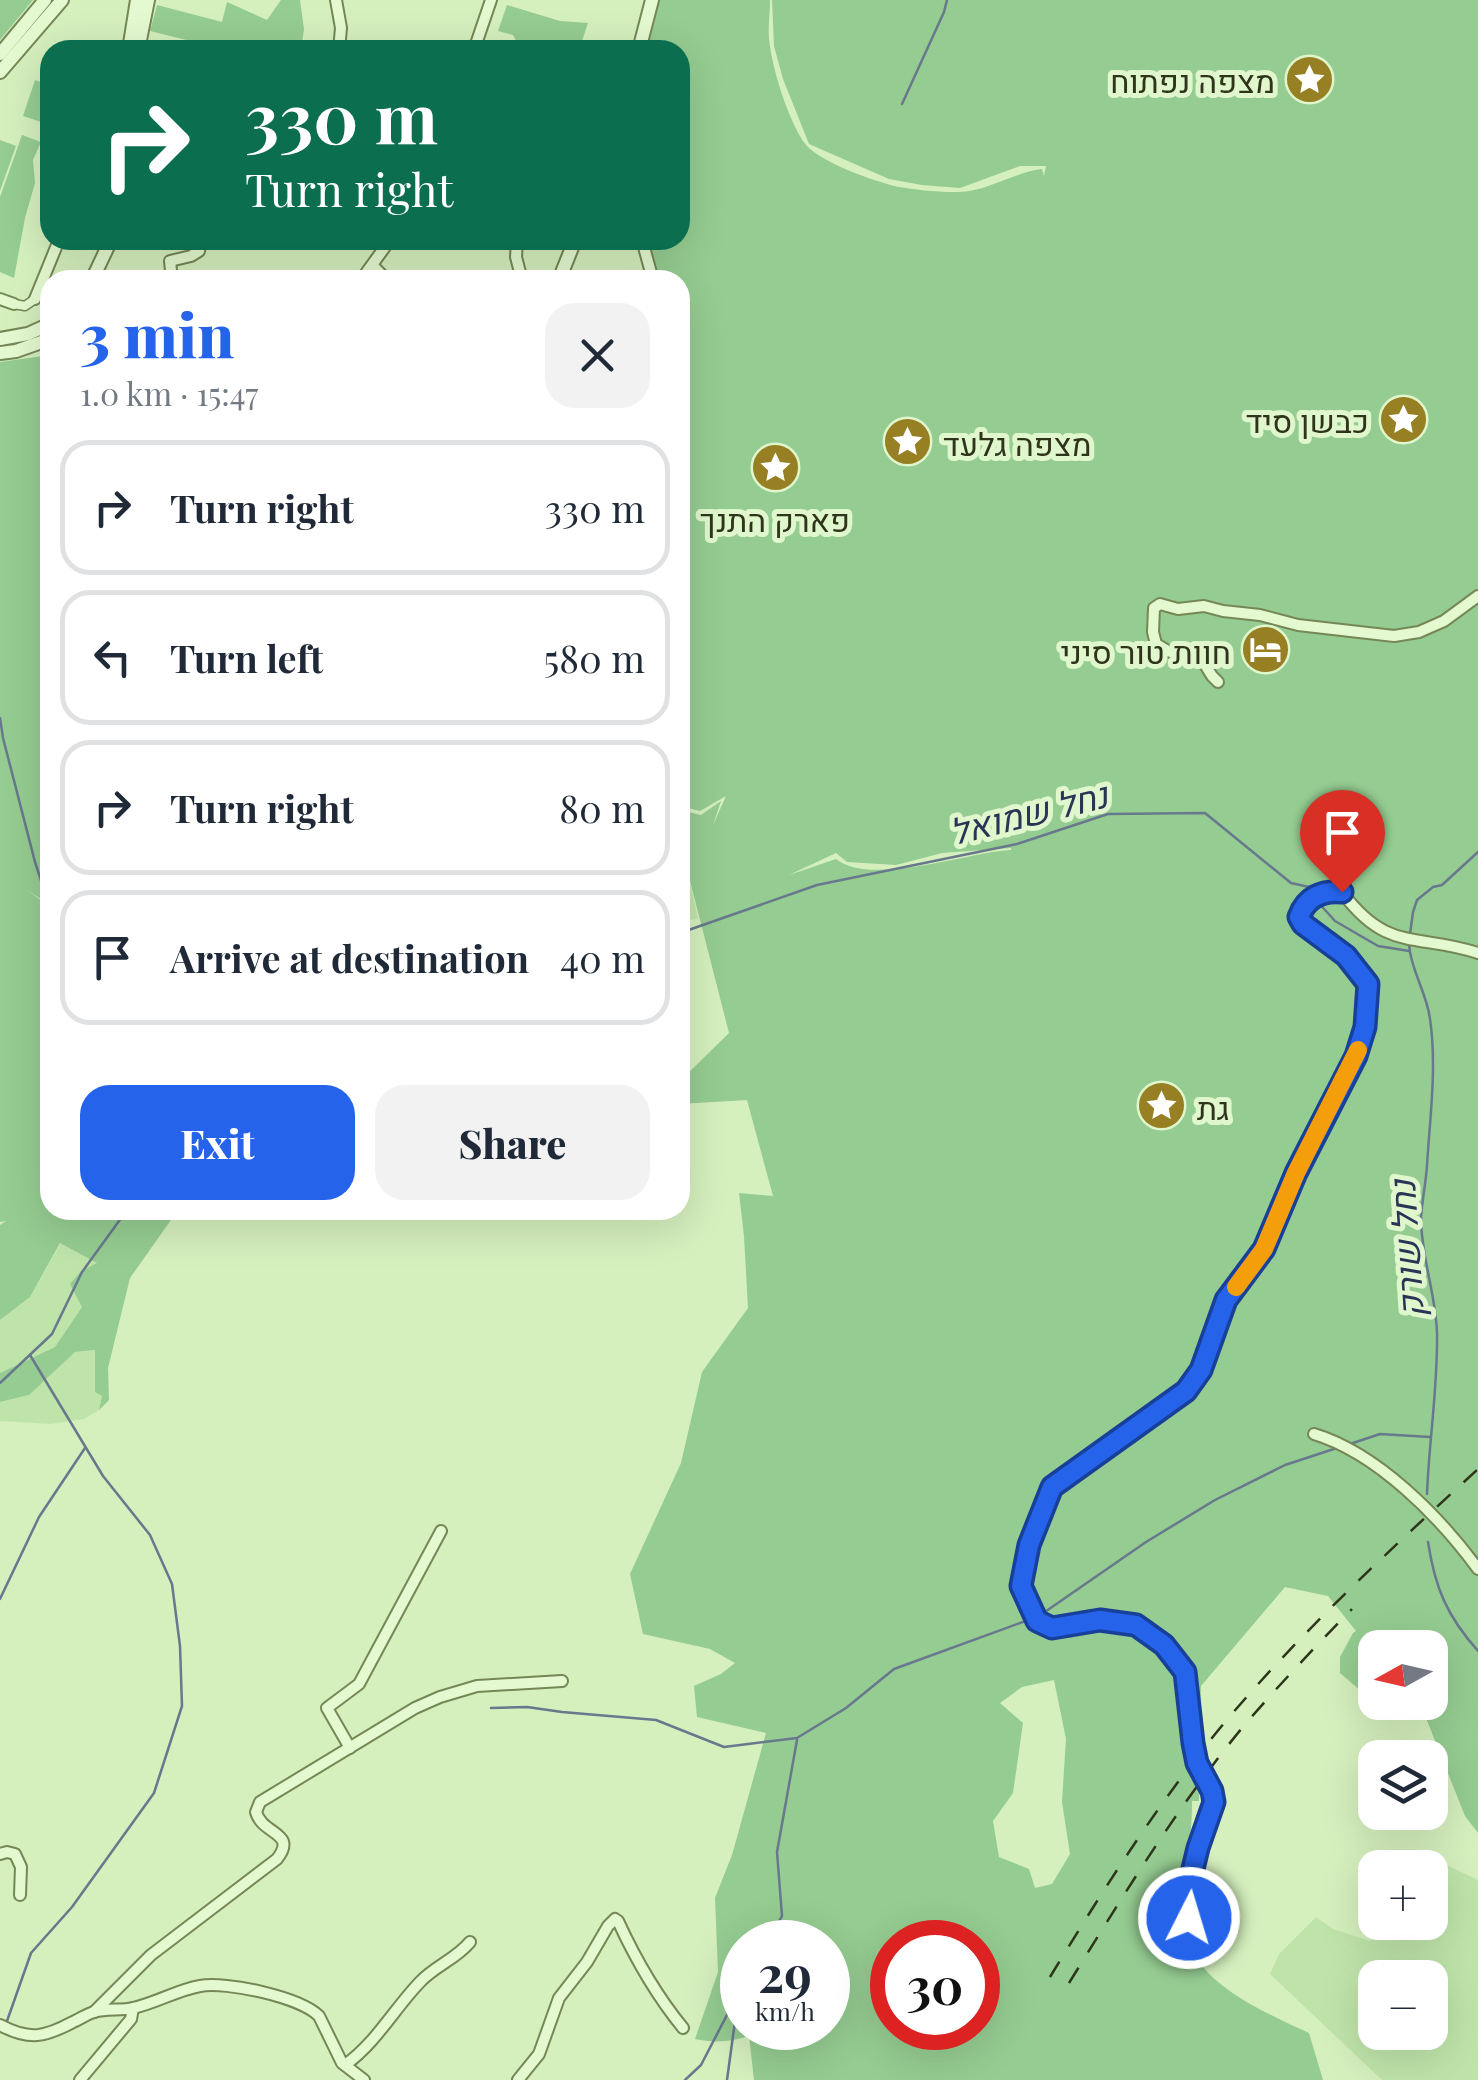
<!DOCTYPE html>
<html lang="en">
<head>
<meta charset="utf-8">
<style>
	:root { --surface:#fff; --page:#f2f2f3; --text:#1f2937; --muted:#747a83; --line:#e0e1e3; --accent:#2563eb }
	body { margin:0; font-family:"Playfair Display",Heebo,serif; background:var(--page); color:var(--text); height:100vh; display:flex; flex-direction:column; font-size:38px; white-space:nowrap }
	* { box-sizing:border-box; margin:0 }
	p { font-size:32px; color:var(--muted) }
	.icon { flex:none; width:55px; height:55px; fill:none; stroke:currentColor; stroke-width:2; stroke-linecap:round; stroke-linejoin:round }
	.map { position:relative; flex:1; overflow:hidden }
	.drawer { position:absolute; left:40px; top:270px; width:650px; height:950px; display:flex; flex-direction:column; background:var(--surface); border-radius:30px; box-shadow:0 10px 40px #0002 }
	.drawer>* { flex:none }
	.guide { position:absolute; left:40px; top:40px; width:650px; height:210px; border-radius:30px; box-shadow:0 10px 40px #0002; background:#0b6e4f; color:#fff; overflow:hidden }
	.needle { width:65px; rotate:262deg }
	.controls { position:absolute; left:1358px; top:1630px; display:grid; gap:20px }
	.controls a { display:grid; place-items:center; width:90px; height:90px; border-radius:20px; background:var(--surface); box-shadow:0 10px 40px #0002; font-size:50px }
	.speed { position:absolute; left:720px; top:1920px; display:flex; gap:20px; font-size:50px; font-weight:700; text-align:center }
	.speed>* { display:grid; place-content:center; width:130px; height:130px; border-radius:50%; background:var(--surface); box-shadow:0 10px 40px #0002; line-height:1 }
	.speed small { font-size:25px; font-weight:400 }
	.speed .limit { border:15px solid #d22; background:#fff; color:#111 }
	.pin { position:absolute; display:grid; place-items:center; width:85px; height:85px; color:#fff; margin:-102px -42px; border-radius:50% 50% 50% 0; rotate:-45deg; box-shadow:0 0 10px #0007 }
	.pin .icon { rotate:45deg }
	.me { position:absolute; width:110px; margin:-55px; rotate:5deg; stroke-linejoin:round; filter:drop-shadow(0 0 8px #0008) }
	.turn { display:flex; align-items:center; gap:35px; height:210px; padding:0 40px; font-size:45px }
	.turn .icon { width:130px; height:130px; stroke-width:2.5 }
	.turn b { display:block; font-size:70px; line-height:85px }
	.round { display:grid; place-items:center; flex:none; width:105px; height:105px; border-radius:30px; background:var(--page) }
	.summary { display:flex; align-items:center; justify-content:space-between; height:170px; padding:0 40px }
	h1 { font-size:60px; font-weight:800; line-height:75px; color:var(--accent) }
	.primary-button { display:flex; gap:20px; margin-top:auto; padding:20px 40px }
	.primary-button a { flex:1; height:115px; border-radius:30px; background:var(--accent); color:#fff; font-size:40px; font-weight:800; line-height:115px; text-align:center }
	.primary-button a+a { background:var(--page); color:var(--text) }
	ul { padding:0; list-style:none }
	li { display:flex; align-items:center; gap:30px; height:135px; margin:0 20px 15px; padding:0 20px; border:5px solid var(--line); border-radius:30px }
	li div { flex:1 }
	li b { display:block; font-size:38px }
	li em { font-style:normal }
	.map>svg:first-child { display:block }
</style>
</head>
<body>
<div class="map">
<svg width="1478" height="2080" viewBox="0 0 1478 2080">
	<rect width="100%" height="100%" fill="#d5efbd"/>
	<g fill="#bfe4aa" fill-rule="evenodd">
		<polygon points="688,873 698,919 680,921 680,875"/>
		<polygon points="61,1243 98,1263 82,1307 55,1347 0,1373 0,1320 30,1297"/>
		<polygon points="96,1350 95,1391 102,1395 99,1410 84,1419 50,1424 0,1421 0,1402 29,1395 75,1352"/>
		<path d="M 1396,1851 L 1421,1853 L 1478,1880 L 1478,2080 L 1382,2080 L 1270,1974 L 1279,1954 L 1316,1917 L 1333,1929 L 1370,1941 L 1380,1929 L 1378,1923 L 1430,1922 L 1430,1868 L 1375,1868 L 1375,1910 L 1365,1867 L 1375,1852 ZM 1375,1978 L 1430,1978 L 1430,2032 L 1375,2032 Z"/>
	</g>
	<g fill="#95cc91" fill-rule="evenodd">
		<polygon points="0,0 33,0 0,40"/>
		<polygon points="281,0 300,0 304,29 301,50 215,47 150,31 157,5 222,22 227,2 267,20"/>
		<path d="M 657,0 L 770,0 C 770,13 768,26 769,39 C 772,68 787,116 803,141 C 815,161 876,182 899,187 C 916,190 952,194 969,191 C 994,187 1017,172 1042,169 L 1044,176 L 1046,166 L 1020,166 L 960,188 L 922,185 L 889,179 L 809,144 L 783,79 L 774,46 L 772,0 L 1478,0 L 1478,1833 L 1465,1816 L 1420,1703 L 1430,1702 L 1430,1648 L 1375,1648 L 1375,1652 L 1368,1654 L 1375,1666 L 1375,1702 L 1383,1703 L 1383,1710 L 1340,1673 L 1340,1657 L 1353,1633 L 1356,1631 L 1328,1596 L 1285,1587 L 1201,1686 L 1199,1801 L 1192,1801 C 1192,1818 1191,1838 1187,1855 C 1184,1866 1177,1880 1177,1892 C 1176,1975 1245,2003 1309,2033 L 1323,2080 L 754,2080 L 749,2036 C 732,2042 713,2043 695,2039 L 718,1972 L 715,1898 L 732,1855 L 766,1733 L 697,1717 L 694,1686 L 721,1674 L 735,1663 L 710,1649 L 643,1634 L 630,1574 L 681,1463 L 702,1372 L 748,1308 L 744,1236 L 739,1193 L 773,1196 L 747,1100 L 680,1104 L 680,1081 L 729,1033 L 688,873 L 680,875 L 680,810 L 701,815 L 721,801 L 713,825 L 726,796 L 700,811 L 680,806 L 680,280 L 657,280 L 645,240 L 680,240 L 680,50 L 644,50 ZM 1011,848 L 1011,850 C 968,852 871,887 836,859 L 789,875 L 836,853 L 847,862 L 896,865 L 942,853 ZM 1054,1680 L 1066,1739 L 1062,1802 L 1070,1854 L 1052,1884 L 1035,1888 L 1029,1869 L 999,1857 L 993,1821 L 1013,1793 L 1023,1723 L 1000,1703 L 1022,1687 ZM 742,1942 L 828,1942 L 828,2028 L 742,2028 ZM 892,1942 L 978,1942 L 978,2028 L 892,2028 Z"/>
		<polygon points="507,5 560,21 588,23 579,50 521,50 513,35 498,31"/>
		<polygon points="35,80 50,85 50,104 44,123 23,116"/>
		<polygon points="22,135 41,142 33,160 35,183 25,218 14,278 0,272 0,197"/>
		<polygon points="0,140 16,146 0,191"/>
		<polygon points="50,355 50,905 27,890 50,907 50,1210 120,1210 134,1216 138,1210 178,1210 130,1278 108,1368 109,1400 99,1410 102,1396 95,1392 95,1350 75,1352 29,1395 0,1402 0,1373 55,1347 82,1307 70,1284 81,1271 97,1263 60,1243 30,1297 0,1320 0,1225 6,1221 0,1222 0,362"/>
	</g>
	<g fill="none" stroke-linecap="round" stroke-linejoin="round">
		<g stroke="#68788d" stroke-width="2.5">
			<polyline points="902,104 944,12 947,0"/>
			<polyline points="0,718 3,738 35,862 50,908"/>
			<polyline points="1316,900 1335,921 1378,946 1409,951"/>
			<polyline points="680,933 817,885 1017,844 1108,814 1205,813 1291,883 1309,887 1312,893"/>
			<polyline points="1410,934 1413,912 1417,900 1433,887 1442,885 1478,852"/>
			<path d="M 1409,945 C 1411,971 1427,993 1430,1019 C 1437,1066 1430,1117 1427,1165 C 1426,1183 1422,1200 1421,1218 C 1421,1257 1436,1294 1437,1333 C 1438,1387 1429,1440 1427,1494"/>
			<polyline points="0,1383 52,1334 82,1272 127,1210"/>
			<polyline points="1347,1445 1380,1434 1430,1437"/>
			<path d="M 1428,1542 C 1435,1588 1447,1616 1478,1651"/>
			<polyline points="0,1599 39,1517 85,1448"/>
			<polyline points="1039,1616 1146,1542 1215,1500 1285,1465 1340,1447"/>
			<polyline points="491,1708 527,1707 562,1712 656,1720 724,1747 797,1738 846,1708 894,1669 1031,1619"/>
			<polyline points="767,1942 782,1916 777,1852 797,1740"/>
			<polyline points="7,2021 31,1953 72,1907 154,1793 182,1706 180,1646 172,1584 150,1535 103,1476 30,1355"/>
			<polyline points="685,2080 701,2065 742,1986"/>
			<polyline points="727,2080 736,2014 742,1994"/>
		</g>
		<defs>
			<polyline id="pedestrian" points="14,304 25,306 35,299"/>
			<g id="minor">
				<polyline points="336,0 341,28 339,50"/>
				<polyline points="474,50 491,0"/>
				<polyline points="517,240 516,257 522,280"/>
				<polyline points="642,240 653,280"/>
				<polyline points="373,266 387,280"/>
				<polyline points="172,280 170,261 191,256 199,251 201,240"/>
				<polyline points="361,280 390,240"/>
				<polyline points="0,299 14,304"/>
				<polyline points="35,299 59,240"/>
				<polyline points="1218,682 1212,676 1204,663 1168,651 1156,644 1153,632 1154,608 1160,604 1178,609 1204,606 1223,611 1260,615 1298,625 1394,636 1419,632 1444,621 1478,596"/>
				<path d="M 1314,1434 C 1377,1453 1439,1516 1478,1569"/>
				<polyline points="350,1748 327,1708 359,1684 441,1531"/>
				<polyline points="0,1854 7,1852 15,1854 21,1867 20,1895"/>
				<path d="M 1187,1950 L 1193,1869 L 1214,1803 L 1211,1791 L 1197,1763 L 1193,1743 L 1185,1672 L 1164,1645 L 1137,1625 L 1100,1620 L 1052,1628 L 1037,1621 L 1021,1586 L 1029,1545 L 1052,1487 L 1186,1391 L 1201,1370 L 1226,1300 L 1264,1249 L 1296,1173 L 1357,1056 L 1365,1027 L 1369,984 L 1346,956 L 1303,924 L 1299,917 C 1306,897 1322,890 1342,892 C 1387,953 1417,933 1478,953"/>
				<path d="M 94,2012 L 151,1955 L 277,1859 C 298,1832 262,1835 256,1812 L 260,1802 L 415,1708 L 440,1697 L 477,1686 L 562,1681"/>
				<path d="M 0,2025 C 30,2041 45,2037 73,2022 C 80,2019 87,2014 94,2012 C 106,2008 121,2011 133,2008 C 156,2003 177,1990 200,1986 C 226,1981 300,1997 319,2016 L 342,2063 L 364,2080"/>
				<path d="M 345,2065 C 376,2043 394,2009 420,1982 C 435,1966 456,1959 470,1942"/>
				<polyline points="80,2080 131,2019 133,2008"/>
				<path d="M 518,2080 L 539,2054 L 559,1998 L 587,1962 L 608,1926 L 615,1919 L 618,1921 C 635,1958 656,1995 683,2028"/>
			</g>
			<g id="tertiary">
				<polyline points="129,50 137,0"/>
				<polyline points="138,50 148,0"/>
				<polyline points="639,50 652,0"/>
				<polyline points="0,54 45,0"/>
				<polyline points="0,72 62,0"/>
				<polyline points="92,280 110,242"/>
				<polyline points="559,280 575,240"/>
				<polyline points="0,339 28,334 50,324"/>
				<polyline points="0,353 16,351 50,339"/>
			</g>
		</defs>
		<use href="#pedestrian" stroke="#768756" stroke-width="11"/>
		<use href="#minor" stroke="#768756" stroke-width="14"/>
		<use href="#tertiary" stroke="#768756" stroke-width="16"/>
		<use href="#pedestrian" stroke="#e4f9d0" stroke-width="8"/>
		<use href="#minor" stroke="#e4f9d0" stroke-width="10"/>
		<use href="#tertiary" stroke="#e4f9d0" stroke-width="12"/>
		<g stroke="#2e351b" stroke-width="2.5" stroke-dasharray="18 18" stroke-linecap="butt">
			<path d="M 1050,1977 C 1105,1887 1162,1796 1231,1715 C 1306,1627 1393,1547 1478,1469"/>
			<path d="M 1069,1983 C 1123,1896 1177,1807 1242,1728 C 1277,1687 1314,1648 1352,1609"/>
		</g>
	</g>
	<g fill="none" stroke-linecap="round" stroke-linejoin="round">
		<defs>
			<path id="route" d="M 1189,1918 L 1193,1869 L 1198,1848 L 1214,1802 L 1212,1791 L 1197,1763 L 1193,1743 L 1185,1672 L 1164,1645 L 1136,1625 L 1100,1620 L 1052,1628 L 1037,1621 L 1021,1586 L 1029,1545 L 1052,1487 L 1186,1391 L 1201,1370 L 1226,1300 L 1264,1249 L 1296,1173 L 1356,1056 L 1365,1027 L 1368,984 L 1346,956 L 1303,924 L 1299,917 C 1306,897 1322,890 1342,892"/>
		</defs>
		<use href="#route" stroke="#184099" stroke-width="25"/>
		<use href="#route" stroke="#2563eb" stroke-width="18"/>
		<polyline stroke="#f59e0b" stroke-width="18" points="1236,1287 1264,1249 1296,1173 1358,1050"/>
	</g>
	<defs>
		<symbol id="sight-disc" viewBox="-11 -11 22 22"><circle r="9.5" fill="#978024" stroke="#e0f6cd"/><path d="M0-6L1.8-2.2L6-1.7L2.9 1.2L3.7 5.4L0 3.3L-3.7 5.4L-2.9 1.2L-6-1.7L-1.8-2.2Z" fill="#fff"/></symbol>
		<symbol id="hotel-disc" viewBox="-11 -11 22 22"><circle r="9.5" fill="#978024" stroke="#e0f6cd"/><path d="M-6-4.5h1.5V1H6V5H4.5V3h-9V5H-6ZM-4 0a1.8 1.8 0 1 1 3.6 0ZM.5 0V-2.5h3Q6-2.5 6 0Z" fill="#fff"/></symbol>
	</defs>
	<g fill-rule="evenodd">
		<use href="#sight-disc" x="1282" y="52" width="55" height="55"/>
		<use href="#sight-disc" x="1376" y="392" width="55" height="55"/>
		<use href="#sight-disc" x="880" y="414" width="55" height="55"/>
		<use href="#sight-disc" x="748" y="440" width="55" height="55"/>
		<use href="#hotel-disc" x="1238" y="622" width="55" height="55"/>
		<use href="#sight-disc" x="1134" y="1078" width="55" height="55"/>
	</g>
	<g text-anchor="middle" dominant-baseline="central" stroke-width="10" stroke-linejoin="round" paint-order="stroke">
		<g font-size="32" fill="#2e351b" stroke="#e0f6cd" text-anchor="end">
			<text x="1275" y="79">מצפה נפתוח</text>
			<text x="1369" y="419">כבשן סיד</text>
			<text x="943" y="442" text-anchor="start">מצפה גלעד</text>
			<text x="775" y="518" text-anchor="middle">פארק התנך</text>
			<text x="1231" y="650">חוות טור סיני</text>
			<text x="1197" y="1106" text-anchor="start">גת</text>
		</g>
		<g font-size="35" font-style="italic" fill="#2a3556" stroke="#e0f6cd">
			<text transform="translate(1028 812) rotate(-14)">נחל שמואל</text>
			<text transform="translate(1405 1249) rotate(-94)">נחל שורק</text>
		</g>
	</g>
</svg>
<div class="controls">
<a><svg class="needle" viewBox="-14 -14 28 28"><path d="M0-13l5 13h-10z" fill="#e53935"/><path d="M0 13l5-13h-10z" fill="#747a83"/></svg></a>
<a><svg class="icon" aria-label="layers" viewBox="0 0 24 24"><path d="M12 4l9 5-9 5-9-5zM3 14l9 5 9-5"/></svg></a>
<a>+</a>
<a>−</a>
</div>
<div class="speed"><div>29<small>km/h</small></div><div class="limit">30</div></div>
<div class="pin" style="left:1342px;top:892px;background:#d93025"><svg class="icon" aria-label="arrive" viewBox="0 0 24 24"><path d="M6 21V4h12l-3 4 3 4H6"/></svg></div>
<svg class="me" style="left:1189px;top:1918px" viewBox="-20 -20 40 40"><circle r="17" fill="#2563eb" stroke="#fff" stroke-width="3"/><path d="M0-11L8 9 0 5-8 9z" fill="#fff"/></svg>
<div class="guide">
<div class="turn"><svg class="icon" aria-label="right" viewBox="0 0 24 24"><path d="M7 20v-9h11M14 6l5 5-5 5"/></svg><div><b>330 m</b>Turn right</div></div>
</div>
<section class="drawer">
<div class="summary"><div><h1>3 min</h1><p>1.0 km · 15:47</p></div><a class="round"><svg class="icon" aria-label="close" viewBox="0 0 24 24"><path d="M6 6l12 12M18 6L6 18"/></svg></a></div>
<ul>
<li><svg class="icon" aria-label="right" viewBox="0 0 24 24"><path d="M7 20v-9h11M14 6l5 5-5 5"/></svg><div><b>Turn right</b></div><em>330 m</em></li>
<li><svg class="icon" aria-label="left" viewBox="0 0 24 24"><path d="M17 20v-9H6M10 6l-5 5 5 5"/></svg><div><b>Turn left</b></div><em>580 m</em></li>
<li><svg class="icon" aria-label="right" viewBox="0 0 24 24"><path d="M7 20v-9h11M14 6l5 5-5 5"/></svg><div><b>Turn right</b></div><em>80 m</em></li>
<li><svg class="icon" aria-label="arrive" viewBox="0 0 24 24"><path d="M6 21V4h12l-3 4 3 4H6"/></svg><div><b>Arrive at destination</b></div><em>40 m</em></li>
</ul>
<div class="primary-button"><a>Exit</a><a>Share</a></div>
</section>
</div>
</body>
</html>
